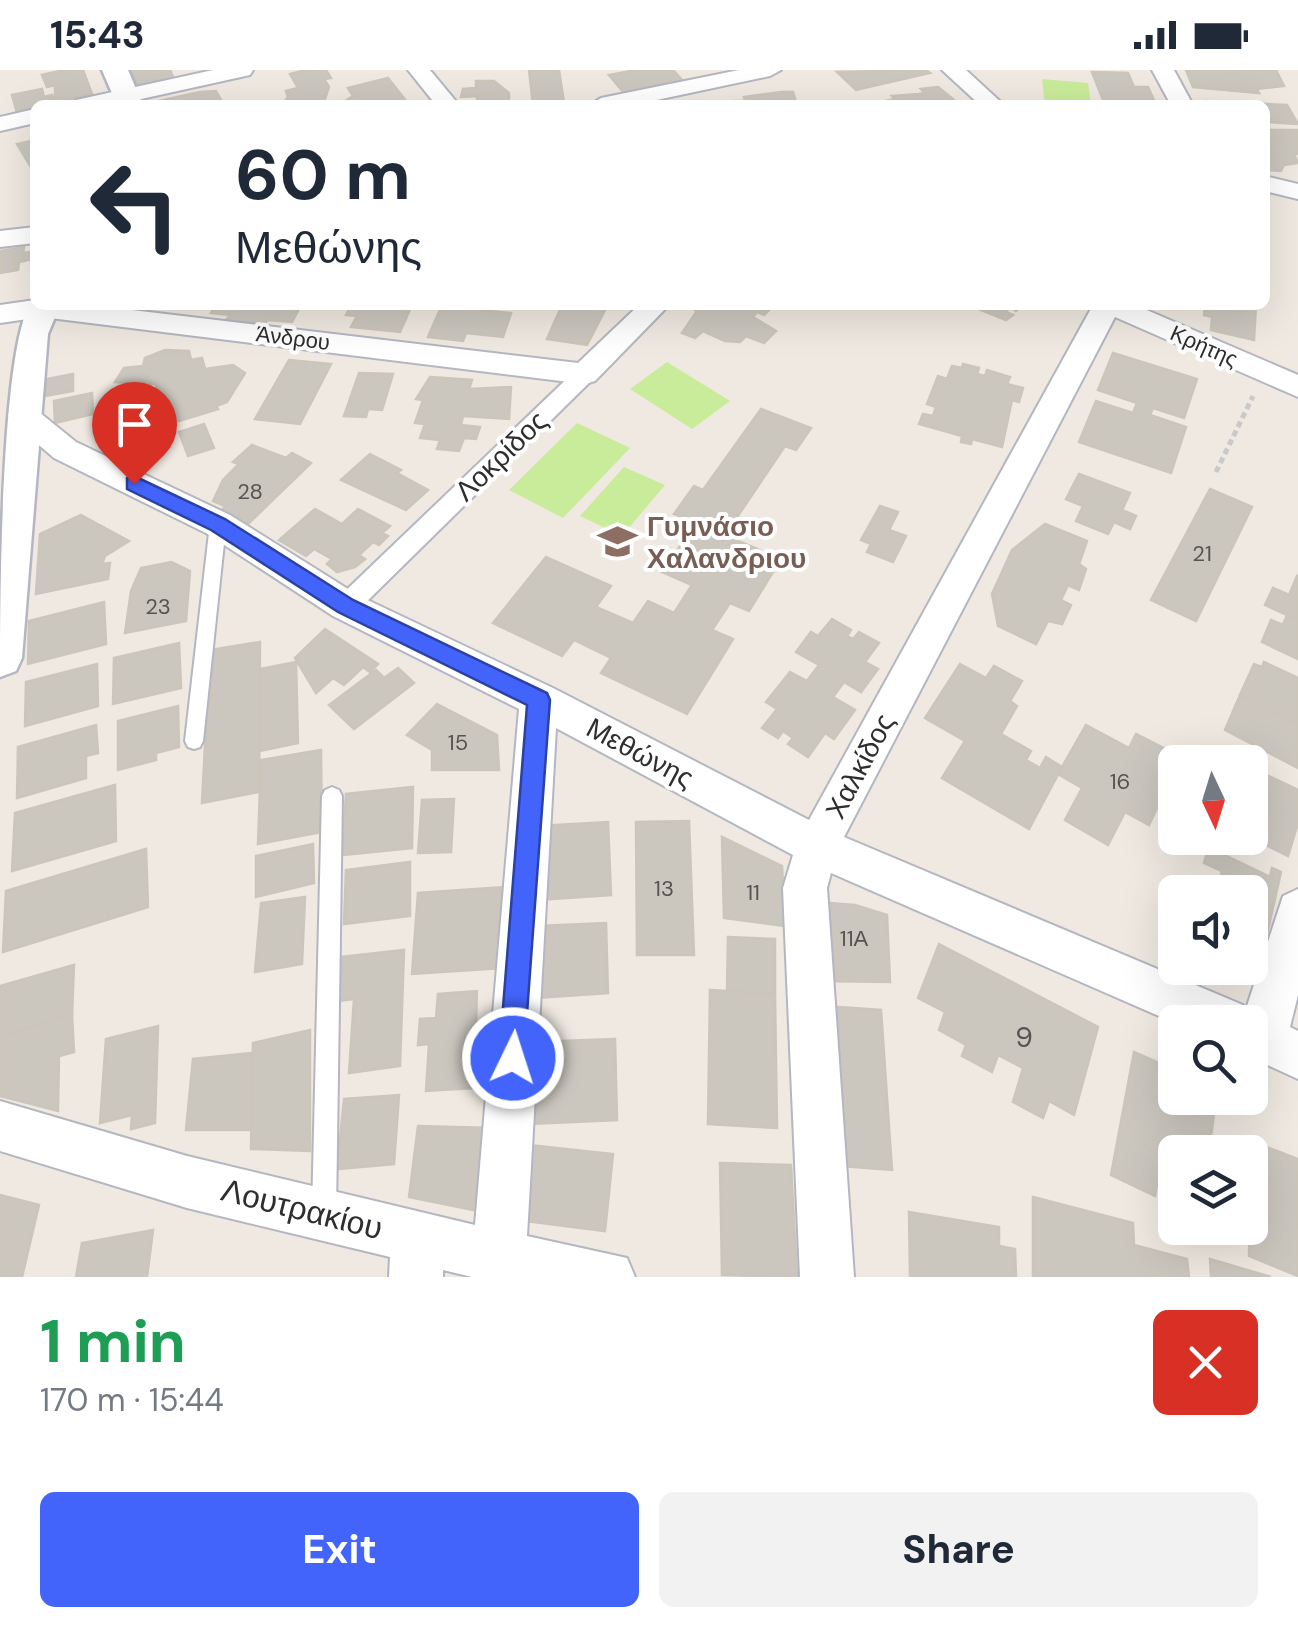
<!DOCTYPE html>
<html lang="en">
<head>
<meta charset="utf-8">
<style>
	:root { --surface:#fff; --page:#f2f2f3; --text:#1f2937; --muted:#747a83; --accent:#4264fb }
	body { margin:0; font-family:"DM Sans",sans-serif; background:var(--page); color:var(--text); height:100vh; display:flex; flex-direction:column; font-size:38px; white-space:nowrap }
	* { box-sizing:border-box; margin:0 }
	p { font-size:32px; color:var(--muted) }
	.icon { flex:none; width:55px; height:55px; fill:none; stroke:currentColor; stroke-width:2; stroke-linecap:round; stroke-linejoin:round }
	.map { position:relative; height:1207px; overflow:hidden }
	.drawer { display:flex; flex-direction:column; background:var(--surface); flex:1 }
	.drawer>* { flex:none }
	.hud { position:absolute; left:30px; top:30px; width:1240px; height:210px; border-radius:15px; box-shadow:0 10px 40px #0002; background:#fff; color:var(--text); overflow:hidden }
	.needle { width:65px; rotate:176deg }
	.fabs { position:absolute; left:1158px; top:675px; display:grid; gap:20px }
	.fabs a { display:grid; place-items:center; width:110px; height:110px; border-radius:15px; background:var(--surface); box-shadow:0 10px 40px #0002; font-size:50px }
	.pin { position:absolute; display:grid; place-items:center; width:85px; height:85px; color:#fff; margin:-102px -42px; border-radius:50% 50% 50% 0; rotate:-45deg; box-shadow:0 0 10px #0007 }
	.pin .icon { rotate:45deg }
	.me { position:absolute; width:110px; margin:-55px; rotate:4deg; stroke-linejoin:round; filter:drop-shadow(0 0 8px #0008) }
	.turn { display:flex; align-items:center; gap:35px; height:210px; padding:0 40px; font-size:45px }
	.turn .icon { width:130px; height:130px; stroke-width:2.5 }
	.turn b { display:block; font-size:70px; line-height:85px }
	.round { display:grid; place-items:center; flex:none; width:105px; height:105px; border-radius:15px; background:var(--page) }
	.headline { display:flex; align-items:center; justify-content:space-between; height:170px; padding:0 40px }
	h1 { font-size:60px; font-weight:700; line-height:75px; color:#1e9e55 }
	.action { display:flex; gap:20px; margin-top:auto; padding:20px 40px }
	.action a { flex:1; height:115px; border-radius:15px; background:var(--accent); color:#fff; font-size:40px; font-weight:700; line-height:115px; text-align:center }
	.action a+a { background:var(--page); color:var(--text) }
	.status { display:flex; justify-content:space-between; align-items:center; height:70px; padding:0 50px; background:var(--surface); direction:ltr }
	.status svg { height:28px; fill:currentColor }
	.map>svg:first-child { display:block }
</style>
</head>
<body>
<div class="status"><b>15:43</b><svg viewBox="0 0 49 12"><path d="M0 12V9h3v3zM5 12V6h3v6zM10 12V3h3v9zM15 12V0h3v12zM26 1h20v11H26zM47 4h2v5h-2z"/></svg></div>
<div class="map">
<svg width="1298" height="1207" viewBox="0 0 1298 1207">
	<rect width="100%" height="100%" fill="#efe9e1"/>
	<g fill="#c9ec9a">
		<polygon points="1042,9 1088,13 1091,35 1045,35"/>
		<polygon points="667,292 730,331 692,359 630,319"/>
		<polygon points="577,353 630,378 563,448 509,420"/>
		<polygon points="624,397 665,415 622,466 580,446"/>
	</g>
	<g fill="#cbc7bf" stroke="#cbc5ba" stroke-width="2.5">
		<polygon points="64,0 83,0 92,24 55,34 55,15 47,17 42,5"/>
		<polygon points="131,0 170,0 174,9 138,17"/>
		<polygon points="305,0 326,0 331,8 324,9 329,17 323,35 282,35 288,27 286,21 298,18 290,4"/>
		<polygon points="529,0 559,0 564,33 533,35"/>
		<polygon points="636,0 673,0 683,11 624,23 609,5"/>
		<polygon points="926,0 930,3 856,20 837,2"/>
		<polygon points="1186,0 1276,0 1284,16 1257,19 1259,23 1193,17"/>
		<polygon points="1092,2 1128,3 1134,17 1148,17 1156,35 1105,35"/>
		<polygon points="388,8 406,31 348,35 345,31 353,26 348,18"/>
		<polygon points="476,11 494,11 509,23 509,33 477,35 477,26 461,27 463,19 476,18"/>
		<polygon points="938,17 960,35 872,34 895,29 892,26 919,24 925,23 921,19"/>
		<polygon points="42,19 44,27 52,25 55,34 35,35 17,43 12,25"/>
		<polygon points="216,21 224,35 154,32 200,22"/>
		<polygon points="782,22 793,22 797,35 734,35 733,31 745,31 744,27"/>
		<polygon points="1206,31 1287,35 1298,54 1267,52 1265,35 1208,35"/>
		<polygon points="1265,60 1298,60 1298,84 1294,84 1298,93 1284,95 1281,101 1265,100"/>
		<polygon points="35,70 35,98 32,99 17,74"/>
		<polygon points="24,177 23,183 31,182 29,190 19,192 18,200 0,203 0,181"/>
		<polygon points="216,235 311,235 301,235 292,252 267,250 265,254 226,250 230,245 211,243"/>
		<polygon points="351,235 412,235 400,262 351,257 357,246 346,245"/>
		<polygon points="442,235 471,235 469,239 511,243 503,267 466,263 463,271 428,267"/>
		<polygon points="562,235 605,240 587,275 547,269"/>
		<polygon points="694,235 774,235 764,245 757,242 753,247 776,261 764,273 746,266 740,272 725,271 703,261 695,268 682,263 697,241 691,238"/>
		<polygon points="969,235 1023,235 1016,241 1010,237 1006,242 1013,245 1006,250"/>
		<polygon points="1205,235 1256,235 1254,270 1211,260 1212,247 1204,245"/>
		<polygon points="165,280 189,281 191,290 202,288 205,299 233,295 245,303 227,332 216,336 218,339 176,352 167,329 159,332 156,314 115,312 124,298 143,296 145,288"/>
		<polygon points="1113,283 1197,309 1184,348 1153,338 1150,345 1186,357 1171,403 1079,372 1096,331 1133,343 1137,333 1098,320"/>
		<polygon points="289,290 331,294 300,354 255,349"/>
		<polygon points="963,294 979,298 977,304 985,306 987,300 1010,307 1007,314 1023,318 1019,332 1012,330 1002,377 972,369 971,374 961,372 962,366 919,354 923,344 933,346 936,337 927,334 938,306 947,309 952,296 962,298"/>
		<polygon points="359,303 393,304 382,340 368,339 366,347 344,346"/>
		<polygon points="73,304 73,321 45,326 47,309"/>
		<polygon points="430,307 472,310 469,319 511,317 509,349 463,346 461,355 480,357 476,369 464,368 459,381 437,379 440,370 420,368 425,354 415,353 423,330 416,329"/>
		<polygon points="92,323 93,344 55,353 54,331"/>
		<polygon points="761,339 811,358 796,380 785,376 725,465 674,444 694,416 703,420"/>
		<polygon points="204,354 214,378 188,386 179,362"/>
		<polygon points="252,375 286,388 292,383 311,393 248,454 221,442 225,436 213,431 223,410 239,394 233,392"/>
		<polygon points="370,384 401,400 397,403 428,420 406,440 341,410"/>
		<polygon points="1079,404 1130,423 1122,440 1136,446 1130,459 1114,452 1108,464 1076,451 1083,436 1066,429"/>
		<polygon points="1210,419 1252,437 1196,551 1151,530"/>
		<polygon points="880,436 898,442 889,460 906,466 893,492 867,482 871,474 861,470"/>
		<polygon points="315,439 342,454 358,439 390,456 382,463 388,466 379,475 373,472 359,485 365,489 355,497 337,502 327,494 332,489 314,479 306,486 279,470"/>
		<polygon points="81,445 129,471 105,486 102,494 110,493 108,509 36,524 40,464"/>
		<polygon points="696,453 781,489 749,541 730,533 712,560 733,569 687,644 601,603 611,588 574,570 562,586 493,553 546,487 611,516 596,537 633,553 648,531 674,543 692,515 662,502"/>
		<polygon points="1045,454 1087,471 1079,494 1086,499 1079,520 1068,515 1061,530 1071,535 1062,554 1048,551 1036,574 998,556 992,524 1012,480"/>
		<polygon points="171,492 190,501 186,551 125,563 131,521 141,498"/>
		<polygon points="1297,506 1298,507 1298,550 1265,535 1273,518 1289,525"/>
		<polygon points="104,532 106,574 28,594 29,551"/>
		<polygon points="1287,545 1298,550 1298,589 1262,572 1271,550 1283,555"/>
		<polygon points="832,549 851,560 847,566 853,569 859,562 879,573 865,592 878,599 861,622 844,612 833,627 855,640 834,669 825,663 808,687 788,674 793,668 783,661 778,668 762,658 777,639 766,632 790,602 807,611 819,595 796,582 811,562 818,566"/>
		<polygon points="325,559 378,594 370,602 363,597 344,615 333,608 316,623 295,588"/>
		<polygon points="260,572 259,722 202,733 210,580"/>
		<polygon points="179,573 181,618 113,634 114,588"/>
		<polygon points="296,592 298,673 260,681 260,599"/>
		<polygon points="1264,592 1298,608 1298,654 1240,625 1254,594 1262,597"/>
		<polygon points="97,594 98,636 25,656 26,612"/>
		<polygon points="960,594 986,608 994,596 1022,611 1010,631 1017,636 1001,664 1031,681 1026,690 1040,698 1046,687 1062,697 1029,759 942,708 965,671 925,648"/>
		<polygon points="398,598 414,613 354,659 329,635 376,600 384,608"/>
		<polygon points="1240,625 1298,654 1298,698 1225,660"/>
		<polygon points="437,634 497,665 499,700 432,700 432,680 407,665"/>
		<polygon points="178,636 179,677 156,683 156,690 118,700 118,651"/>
		<polygon points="96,655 98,683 86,686 86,708 17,728 18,677"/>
		<polygon points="1086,655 1129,678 1136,664 1181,687 1149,755 1125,742 1108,775 1065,750 1082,718 1058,704"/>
		<polygon points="321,680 322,762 258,774 261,690"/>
		<polygon points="1250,697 1298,720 1298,753 1288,786 1250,767"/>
		<polygon points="115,715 116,771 12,801 15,743"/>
		<polygon points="413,717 412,778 342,785 346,724"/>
		<polygon points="454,729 451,782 418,783 422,730"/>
		<polygon points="689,751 694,885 637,885 636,752"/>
		<polygon points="608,752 611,825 538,830 538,756"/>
		<polygon points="722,767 782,796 785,856 724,848"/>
		<polygon points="1210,771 1223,777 1222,784 1270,807 1272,798 1281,802 1256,913 1226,898 1250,898 1250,822 1204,822 1208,809 1219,814 1222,801 1204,793"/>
		<polygon points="313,774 314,813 256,827 256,786"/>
		<polygon points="146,779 148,837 3,882 6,821"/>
		<polygon points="410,792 410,846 344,854 346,800"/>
		<polygon points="504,817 502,898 412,904 418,823"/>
		<polygon points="305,827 302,894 255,902 261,833"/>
		<polygon points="817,832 855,835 887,845 890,912 821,911"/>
		<polygon points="606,853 608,923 537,928 538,856"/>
		<polygon points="728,867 775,869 775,924 727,921"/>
		<polygon points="939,874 1098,957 1074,1045 1049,1031 1043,1048 1013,1032 1023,998 998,985 992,1002 962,986 966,975 939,960 945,942 918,928"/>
		<polygon points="404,880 400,996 349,1003 354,929 338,931 342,887"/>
		<polygon points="74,895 72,945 0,966 0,916"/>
		<polygon points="710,920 775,924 777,1058 708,1054"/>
		<polygon points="477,921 474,1018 426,1021 429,974 418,975 420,949 436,948 438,924"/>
		<polygon points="824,936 881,940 892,1100 829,1095"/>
		<polygon points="72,945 74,982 59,986 58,1041 0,1026 0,966"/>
		<polygon points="158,956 155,1053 131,1059 132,1045 100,1053 106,969"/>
		<polygon points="310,960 310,1081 251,1079 253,973"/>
		<polygon points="615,969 617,1050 530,1054 532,972"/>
		<polygon points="1134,982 1175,1000 1175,1028 1216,1028 1209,1082 1175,1082 1175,1137 1166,1133 1168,1121 1157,1115 1155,1126 1111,1105"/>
		<polygon points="253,983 252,1060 186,1060 193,989"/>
		<polygon points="399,1025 394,1094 337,1099 344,1029"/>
		<polygon points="418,1056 490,1058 483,1142 409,1127"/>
		<polygon points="1251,1071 1298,1089 1298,1206 1249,1186"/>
		<polygon points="529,1075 613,1084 605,1161 517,1150"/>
		<polygon points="720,1093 791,1095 797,1207 722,1205"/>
		<polygon points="0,1125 39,1135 22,1207 0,1207"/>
		<polygon points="1033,1127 1133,1153 1134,1175 1187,1189 1189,1207 1033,1207"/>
		<polygon points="909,1142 999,1157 999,1176 1015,1179 1016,1207 910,1207"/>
		<polygon points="153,1160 147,1207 76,1207 82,1173"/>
		<polygon points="1210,1189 1271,1207 1211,1207"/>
	</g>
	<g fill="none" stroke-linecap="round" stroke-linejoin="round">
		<defs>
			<g id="service">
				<polygon points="218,448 226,454 203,671 200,677 194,679 188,677 185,671 210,454"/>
				<polygon points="332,717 339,720 342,726 336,1143 333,1152 324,1155 315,1152 312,1143 322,726 325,720"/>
			</g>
			<polygon id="pedestrian" points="585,297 593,299 593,309 355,543 337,543 333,536 337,529 577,299"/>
			<g id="minor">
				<polygon points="213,0 253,0 250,5 114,35 73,35 76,30"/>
				<polygon points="408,0 430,0 459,35 436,35"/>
				<polygon points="739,0 781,0 770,6 633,35 590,35 601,28"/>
				<polygon points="942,0 966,0 1004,35 980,35"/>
				<polygon points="1152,0 1174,0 1193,35 1171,35"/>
				<polygon points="35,39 35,53 0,61 0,47"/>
				<polygon points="1265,106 1298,114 1298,129 1265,121"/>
				<polygon points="35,157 35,173 0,177 0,161"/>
				<polygon points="35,230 35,235 90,235 578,293 639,235 669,235 595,311 585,314 42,247 0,253 0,235"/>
				<polygon points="1093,235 1135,235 1298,305 1298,327 1115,247 844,767 1243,935 1245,942 1283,826 1298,819 1298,925 1290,957 1298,961 1298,1009 1250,987 1250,952 1175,953 831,803 827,818 854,1207 800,1207 783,818 793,785 556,658 527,1166 627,1188 635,1207 472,1207 443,1200 443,1207 389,1207 390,1187 187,1138 0,1081 0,1031 187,1086 475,1155 519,639 333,546 206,463 54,388 12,352 8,345 12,338 34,338 76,372 230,445 359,526 553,618 809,750"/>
			</g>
			<g id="tertiary">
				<polygon points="102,0 128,0 143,35 117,35"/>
				<path d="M 35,227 L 35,235 L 60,235 L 48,264 L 22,588 L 16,601 L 0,607 C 0,543 0,260 35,227 Z"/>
			</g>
		</defs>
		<use href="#service" stroke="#b4b7c1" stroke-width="4"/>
		<use href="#pedestrian" stroke="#b4b7c1" stroke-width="4"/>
		<use href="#minor" stroke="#b4b7c1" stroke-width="4"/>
		<use href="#tertiary" stroke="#b4b7c1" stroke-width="5"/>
		<polyline stroke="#c9c9c9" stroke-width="5" stroke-dasharray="6 4" stroke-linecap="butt" points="1216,402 1253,326"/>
		<use href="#service" fill="#fff" fill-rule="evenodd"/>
		<use href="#pedestrian" fill="#fff" fill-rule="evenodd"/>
		<use href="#minor" fill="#fff" fill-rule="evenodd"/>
		<use href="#tertiary" fill="#fff" fill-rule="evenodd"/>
	</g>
	<polygon fill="#4264fb" stroke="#2b41a3" stroke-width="2.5" points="134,406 225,449 353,530 547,623 550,630 523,998 513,1003 503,998 499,988 527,635 338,542 211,460 127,419 127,408"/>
	<defs>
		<symbol id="school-bare" viewBox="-9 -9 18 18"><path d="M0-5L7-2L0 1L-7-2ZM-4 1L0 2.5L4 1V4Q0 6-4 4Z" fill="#8d6e63" stroke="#fff" stroke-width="2.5" paint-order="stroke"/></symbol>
	</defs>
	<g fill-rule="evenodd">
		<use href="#school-bare" x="590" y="444" width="55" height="55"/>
	</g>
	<g text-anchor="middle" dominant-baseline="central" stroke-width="8" stroke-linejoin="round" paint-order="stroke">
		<g font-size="22" fill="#2e2e2e" stroke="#fff">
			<text transform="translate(293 268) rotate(7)">Άνδρου</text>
			<text transform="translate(1204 276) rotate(24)">Κρήτης</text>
		</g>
		<g font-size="22" fill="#555452">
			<text x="250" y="421">28</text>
			<text x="1202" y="483">21</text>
			<text x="158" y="536">23</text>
			<text x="458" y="672">15</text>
			<text x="1120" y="711">16</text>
			<text x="664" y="818">13</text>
			<text x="753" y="822">11</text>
			<text x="854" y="868">11Α</text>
		</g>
		<g font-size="28" fill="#2e2e2e" stroke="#fff">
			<text transform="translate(501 386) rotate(-44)">Λοκρίδος</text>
			<text transform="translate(640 683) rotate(28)">Μεθώνης</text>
			<text transform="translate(860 696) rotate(-62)">Χαλκίδος</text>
		</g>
		<g font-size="28" font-weight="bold" fill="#785e54" stroke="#fff" text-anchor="start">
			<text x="647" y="456">Γυμνάσιο<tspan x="647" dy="32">Χαλανδριου</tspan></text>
		</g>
		<g font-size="28" fill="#555452">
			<text x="1024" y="967">9</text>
		</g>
		<g font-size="32" fill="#2e2e2e" stroke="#fff">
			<text transform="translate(302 1139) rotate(14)">Λουτρακίου</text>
		</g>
	</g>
</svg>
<div class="fabs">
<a><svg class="needle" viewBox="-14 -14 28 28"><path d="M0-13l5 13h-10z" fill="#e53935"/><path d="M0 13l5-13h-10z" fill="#747a83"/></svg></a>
<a><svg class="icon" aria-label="sound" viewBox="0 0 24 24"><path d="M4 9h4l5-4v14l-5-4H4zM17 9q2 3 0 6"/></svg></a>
<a><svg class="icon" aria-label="search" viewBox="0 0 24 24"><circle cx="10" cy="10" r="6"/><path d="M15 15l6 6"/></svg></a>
<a><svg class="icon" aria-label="layers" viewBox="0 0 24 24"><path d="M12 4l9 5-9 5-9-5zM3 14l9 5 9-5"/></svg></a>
</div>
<div class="pin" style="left:134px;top:414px;background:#d93025"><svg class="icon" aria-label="arrive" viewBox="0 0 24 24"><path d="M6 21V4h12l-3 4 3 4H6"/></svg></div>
<svg class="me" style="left:513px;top:988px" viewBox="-20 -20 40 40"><circle r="17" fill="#4264fb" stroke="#fff" stroke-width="3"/><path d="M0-11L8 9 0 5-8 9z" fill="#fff"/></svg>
<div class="hud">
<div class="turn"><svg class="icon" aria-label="left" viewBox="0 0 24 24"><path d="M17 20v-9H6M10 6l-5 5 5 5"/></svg><div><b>60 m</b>Μεθώνης</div></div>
</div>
</div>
<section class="drawer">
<div class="headline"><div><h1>1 min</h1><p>170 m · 15:44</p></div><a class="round" style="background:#d93025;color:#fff"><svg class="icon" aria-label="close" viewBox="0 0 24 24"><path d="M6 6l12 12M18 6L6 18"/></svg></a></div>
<div class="action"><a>Exit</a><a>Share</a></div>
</section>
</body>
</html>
